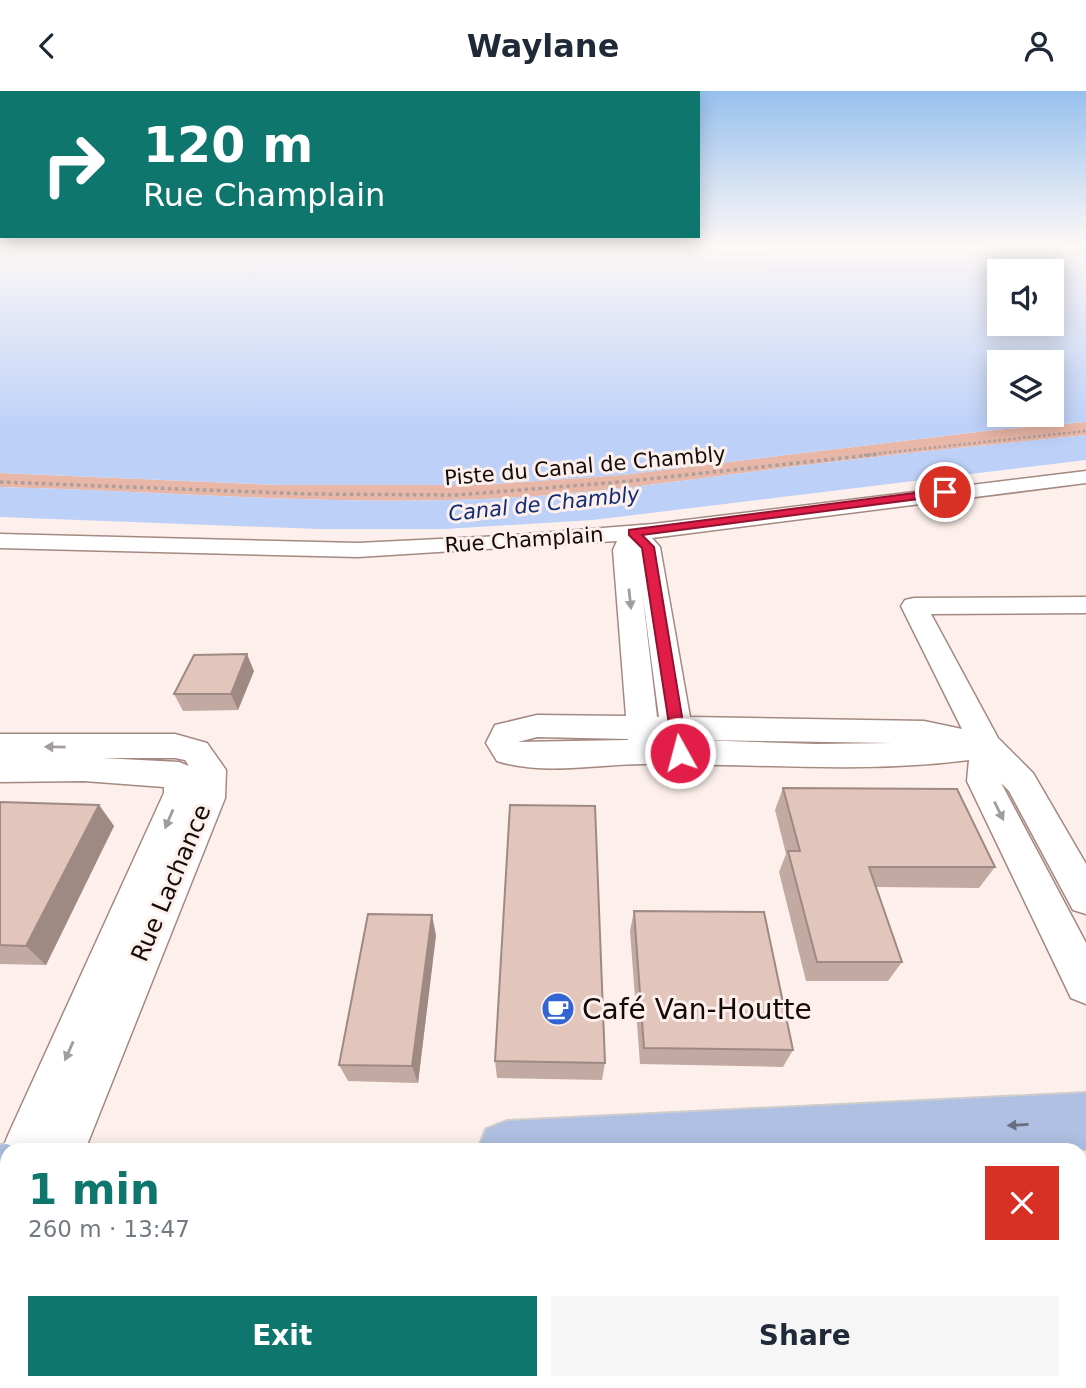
<!DOCTYPE html>
<html lang="en">
<head>
<meta charset="utf-8">
<style>
	:root { --surface:#fff; --page:#f6f6f7; --text:#1f2937; --muted:#747a83; --accent:#0f766e }
	body { margin:0; font-family:"DejaVu Sans",sans-serif; background:var(--page); color:var(--text); height:100vh; display:flex; flex-direction:column; font-size:26px; white-space:nowrap }
	* { box-sizing:border-box; margin:0 }
	p { font-size:23px; color:var(--muted) }
	.icon { flex:none; width:38px; height:38px; fill:none; stroke:currentColor; stroke-width:2; stroke-linecap:round; stroke-linejoin:round }
	.map { position:relative; flex:1; overflow:hidden }
	.side { position:absolute; left:0px; top:1052px; width:1087px; height:247px; display:flex; flex-direction:column; background:var(--surface); border-radius:21px 21px 0 0; box-shadow:0 4px 18px #0003 }
	.side>* { flex:none }
	.hud { position:absolute; left:0px; top:0px; width:700px; height:147px; box-shadow:0 4px 18px #0003; background:#0f766e; color:#fff; overflow:hidden }
	.fabs { position:absolute; left:987px; top:168px; display:grid; gap:14px }
	.fabs a { display:grid; place-items:center; width:77px; height:77px; border-radius:0px; background:var(--surface); box-shadow:0 4px 18px #0003; font-size:35px }
	.pin { position:absolute; display:grid; place-items:center; width:60px; height:60px; color:#fff; margin:-30px; border:4px solid #fff; border-radius:50%; box-shadow:0 2px 7px #0007 }
	.me { position:absolute; width:77px; margin:-38px; rotate:353deg; stroke-linejoin:round; filter:drop-shadow(0 0 5px #0008) }
	.turn { display:flex; align-items:center; gap:24px; height:147px; padding:0 28px; font-size:32px }
	.turn .icon { width:91px; height:91px; stroke-width:2.5 }
	.turn b { display:block; font-size:49px; line-height:60px }
	.round { display:grid; place-items:center; flex:none; width:74px; height:74px; border-radius:0px; background:var(--page) }
	.summary { display:flex; align-items:center; justify-content:space-between; height:119px; padding:0 28px }
	h1 { font-size:42px; font-weight:600; line-height:52px; color:var(--accent) }
	.button { display:flex; gap:14px; margin-top:auto; padding:14px 28px }
	.button a { flex:1; height:80px; border-radius:0px; background:var(--accent); color:#fff; font-size:28px; font-weight:600; line-height:80px; text-align:center }
	.button a+a { background:var(--page); color:var(--text) }
	header { display:flex; justify-content:space-between; align-items:center; height:91px; padding:0 28px; background:var(--surface); font-size:32px; font-weight:600 }
	.map>svg:first-child { display:block }
</style>
</head>
<body>
<header><svg class="icon" aria-label="back" viewBox="0 0 24 24"><path d="M15 5l-7 7 7 7"/></svg>Waylane<svg class="icon" aria-label="person" viewBox="0 0 24 24"><circle cx="12" cy="8" r="4"/><path d="M4 21q1-7 8-7t8 7"/></svg></header>
<div class="map">
<svg width="1086" height="1297" viewBox="0 0 1086 1297">
	<rect width="100%" height="100%" fill="#fdf0ec"/>
	<path fill="#e9b7a7" d="M 1086,331 L 1086,344 C 990,354 894,363 797,375 C 700,387 602,402 503,407 C 335,416 168,400 0,396 L 0,382 L 279,394 L 478,394 L 622,384 L 994,339 Z"/>
	<g fill="#bdd1f8" fill-rule="evenodd">
		<path d="M 0,154 L 1086,154 L 1086,331 L 994,339 L 622,384 L 478,394 L 279,394 L 0,382 ZM 999,180 L 1052,180 L 1052,233 L 999,233 ZM 999,271 L 1052,271 L 1052,324 L 999,324 Z"/>
		<path d="M 1086,344 L 1086,369 L 593,429 L 445,438 L 318,438 L 0,426 L 0,396 C 168,400 335,416 503,407 C 602,402 700,387 797,375 C 894,363 990,354 1086,344 Z"/>
	</g>
	<g fill="none" stroke-linecap="round" stroke-linejoin="round">
		<defs>
			<g id="minor">
				<path d="M 1086,380 L 1086,392 L 652,447 L 660,456 L 690,626 L 924,630 L 962,638 L 901,515 L 905,509 L 914,507 L 1086,506 L 1086,522 L 931,523 L 998,647 L 1033,682 L 1086,773 L 1086,823 L 1073,819 L 1009,700 L 1001,692 L 1086,852 L 1086,913 L 1071,907 L 967,690 L 969,669 C 861,683 753,672 645,673 C 597,673 543,685 497,670 L 486,652 L 495,634 L 537,624 L 626,625 L 613,459 L 617,450 L 358,466 L 0,457 L 0,443 L 358,452 L 501,445 L 653,433 ZM 642,499 L 659,626 L 657,626 ZM 537,646 L 628,648 L 628,649 L 518,651 ZM 693,649 L 893,652 L 816,653 Z"/>
				<path d="M 0,643 L 175,643 L 207,652 L 226,679 L 225,707 L 85,1059 L 7,1059 L 7,1071 L 2,1059 L 9,1042 L 164,702 L 164,696 L 84,690 L 0,691 ZM 102,667 L 175,667 L 185,669 L 189,675 L 179,671 Z"/>
				<polygon points="7,1076 7,1139 0,1142 0,1079"/>
				<polygon points="222,1292 278,1292 277,1297 221,1297"/>
				<polygon points="290,1292 346,1292 345,1297 289,1297"/>
			</g>
			<g id="major">
				<polygon points="1086,1002 1086,1058 478,1059 486,1038 507,1030"/>
				<polygon points="7,1053 20,1059 7,1059 7,1113 0,1114 0,1054"/>
				<polygon points="1086,1103 1086,1165 1080,1166 1080,1104"/>
				<rect x="0" y="1160" width="7" height="64"/>
			</g>
		</defs>
		<use href="#minor" stroke="#a48980" stroke-width="3"/>
		<use href="#major" stroke="#d0cecd" stroke-width="4"/>
		<polyline stroke="#aca09d" stroke-width="2.5" stroke-dasharray="2.5 2.5" stroke-linecap="butt" points="864,364 1086,340"/>
		<polyline stroke="#aca09d" stroke-width="3.5" stroke-dasharray="3.5 3.5" stroke-linecap="butt" points="0,391 308,403 457,404 620,391 880,363"/>
		<polyline stroke="#aca09d" stroke-width="7" stroke-dasharray="9 9" stroke-linecap="butt" points="860,1292 861,1297"/>
		<use href="#minor" fill="#fff" fill-rule="evenodd"/>
		<use href="#major" fill="#afc0e2" fill-rule="evenodd"/>
	</g>
	<g fill="#c2a9a1">
		<polygon points="254,580 238,619 183,620 174,603"/>
		<polygon points="783,697 995,776 979,797 876,796 902,871 888,890 806,890 779,781 786,763 775,719"/>
		<polygon points="0,711 99,714 114,735 46,874 0,873"/>
		<polygon points="634,820 793,959 783,976 640,973 630,840"/>
		<polygon points="436,844 418,992 348,990 339,974"/>
		<polygon points="495,970 605,972 602,989 497,987"/>
	</g>
	<g fill="#9e8a83">
		<polygon points="247,563 254,580 238,619 231,603"/>
		<polygon points="99,714 114,735 46,874 26,855"/>
		<polygon points="432,824 436,844 418,992 412,975"/>
		<polygon points="81,1292 88,1292 87,1297 80,1297"/>
	</g>
	<g fill="#e2c5bb" stroke="#9e8a83" stroke-width="2">
		<polygon points="247,563 231,603 174,603 194,564"/>
		<polygon points="783,697 957,698 995,776 869,776 902,871 817,871 788,760 800,760"/>
		<polygon points="0,711 99,714 26,855 0,854"/>
		<polygon points="510,714 595,715 605,972 495,970"/>
		<polygon points="634,820 764,821 793,959 644,957"/>
		<polygon points="368,823 432,824 412,975 339,974"/>
		<polygon points="17,1292 81,1292 80,1297 15,1297"/>
	</g>
	<defs><path id="oneway-solid" d="M-6-.8H1V-3.2L6.5 0L1 3.2V.8H-6Z" transform="scale(1.75)"/></defs>
	<g fill="#a19d9c">
		<use href="#oneway-solid" transform="translate(630 508) rotate(84)"/>
		<use href="#oneway-solid" transform="translate(55 656) rotate(-179)"/>
		<use href="#oneway-solid" transform="translate(999 720) rotate(64)"/>
		<use href="#oneway-solid" transform="translate(169 728) rotate(113)"/>
		<use href="#oneway-solid" transform="translate(69 960) rotate(114)"/>
	</g>
	<use fill="#696e7f" href="#oneway-solid" transform="translate(1018 1034) rotate(177)"/>
	<linearGradient id="sky" x2="0" y2="1"><stop stop-color="#97c0ee"/><stop offset="0.46" stop-color="#fef8f6"/><stop offset="1" stop-color="#fef8f6" stop-opacity="0"/></linearGradient>
	<rect width="1086" height="336" fill="url(#sky)"/>
	<polygon fill="#e11d48" stroke="#92132f" stroke-width="2" points="945,398 951,401 949,404 642,444 654,456 688,662 680,668 674,666 642,457 629,444 629,439"/>
	<defs>
		<symbol id="cafe-disc" viewBox="-11 -11 22 22"><circle r="9.5" fill="#3264d3" stroke="#fdf0ec"/><path d="M-5.5-4.5H6V0H3Q3 3.5 0 3.5H-2.5Q-5.5 3.5-5.5 0ZM3-3.2v2h1.7v-2ZM-6 4.5H4V6H-6Z" fill="#fff"/></symbol>
	</defs>
	<g fill-rule="evenodd">
		<use href="#cafe-disc" x="539" y="899" width="38" height="38"/>
	</g>
	<g text-anchor="middle" dominant-baseline="central" stroke-width="6" stroke-linejoin="round" paint-order="stroke">
		<g font-size="21" fill="#140a07" stroke="#fdf0ec">
			<text transform="translate(585 375) rotate(-5)">Piste du Canal de Chambly</text>
			<text transform="translate(524 449) rotate(-4)">Rue Champlain</text>
		</g>
		<g font-size="21" font-style="italic" fill="#0f2d74" stroke="#fdf0ec">
			<text transform="translate(544 413) rotate(-6)">Canal de Chambly</text>
		</g>
		<g font-size="24" fill="#140a07" stroke="#fdf0ec">
			<text transform="translate(171 792) rotate(-67)">Rue Lachance</text>
		</g>
		<g font-size="28" fill="#140a07" stroke="#fdf0ec" text-anchor="start">
			<text x="582" y="918">Café Van-Houtte</text>
		</g>
	</g>
</svg>
<div class="fabs">
<a><svg class="icon" aria-label="sound" viewBox="0 0 24 24"><path d="M4 9h4l5-4v14l-5-4H4zM17 9q2 3 0 6"/></svg></a>
<a><svg class="icon" aria-label="layers" viewBox="0 0 24 24"><path d="M12 4l9 5-9 5-9-5zM3 14l9 5 9-5"/></svg></a>
</div>
<div class="pin" style="left:945px;top:401px;background:#d93025"><svg class="icon" aria-label="arrive" viewBox="0 0 24 24"><path d="M6 21V4h12l-3 4 3 4H6"/></svg></div>
<svg class="me" style="left:680px;top:662px" viewBox="-20 -20 40 40"><circle r="17" fill="#e11d48" stroke="#fff" stroke-width="3"/><path d="M0-11L8 9 0 5-8 9z" fill="#fff"/></svg>
<div class="hud">
<div class="turn"><svg class="icon" aria-label="right" viewBox="0 0 24 24"><path d="M7 20v-9h11M14 6l5 5-5 5"/></svg><div><b>120 m</b>Rue Champlain</div></div>
</div>
<section class="side">
<div class="summary"><div><h1>1 min</h1><p>260 m · 13:47</p></div><a class="round" style="background:#d93025;color:#fff"><svg class="icon" aria-label="close" viewBox="0 0 24 24"><path d="M6 6l12 12M18 6L6 18"/></svg></a></div>
<div class="button"><a>Exit</a><a>Share</a></div>
</section>
</div>
</body>
</html>
